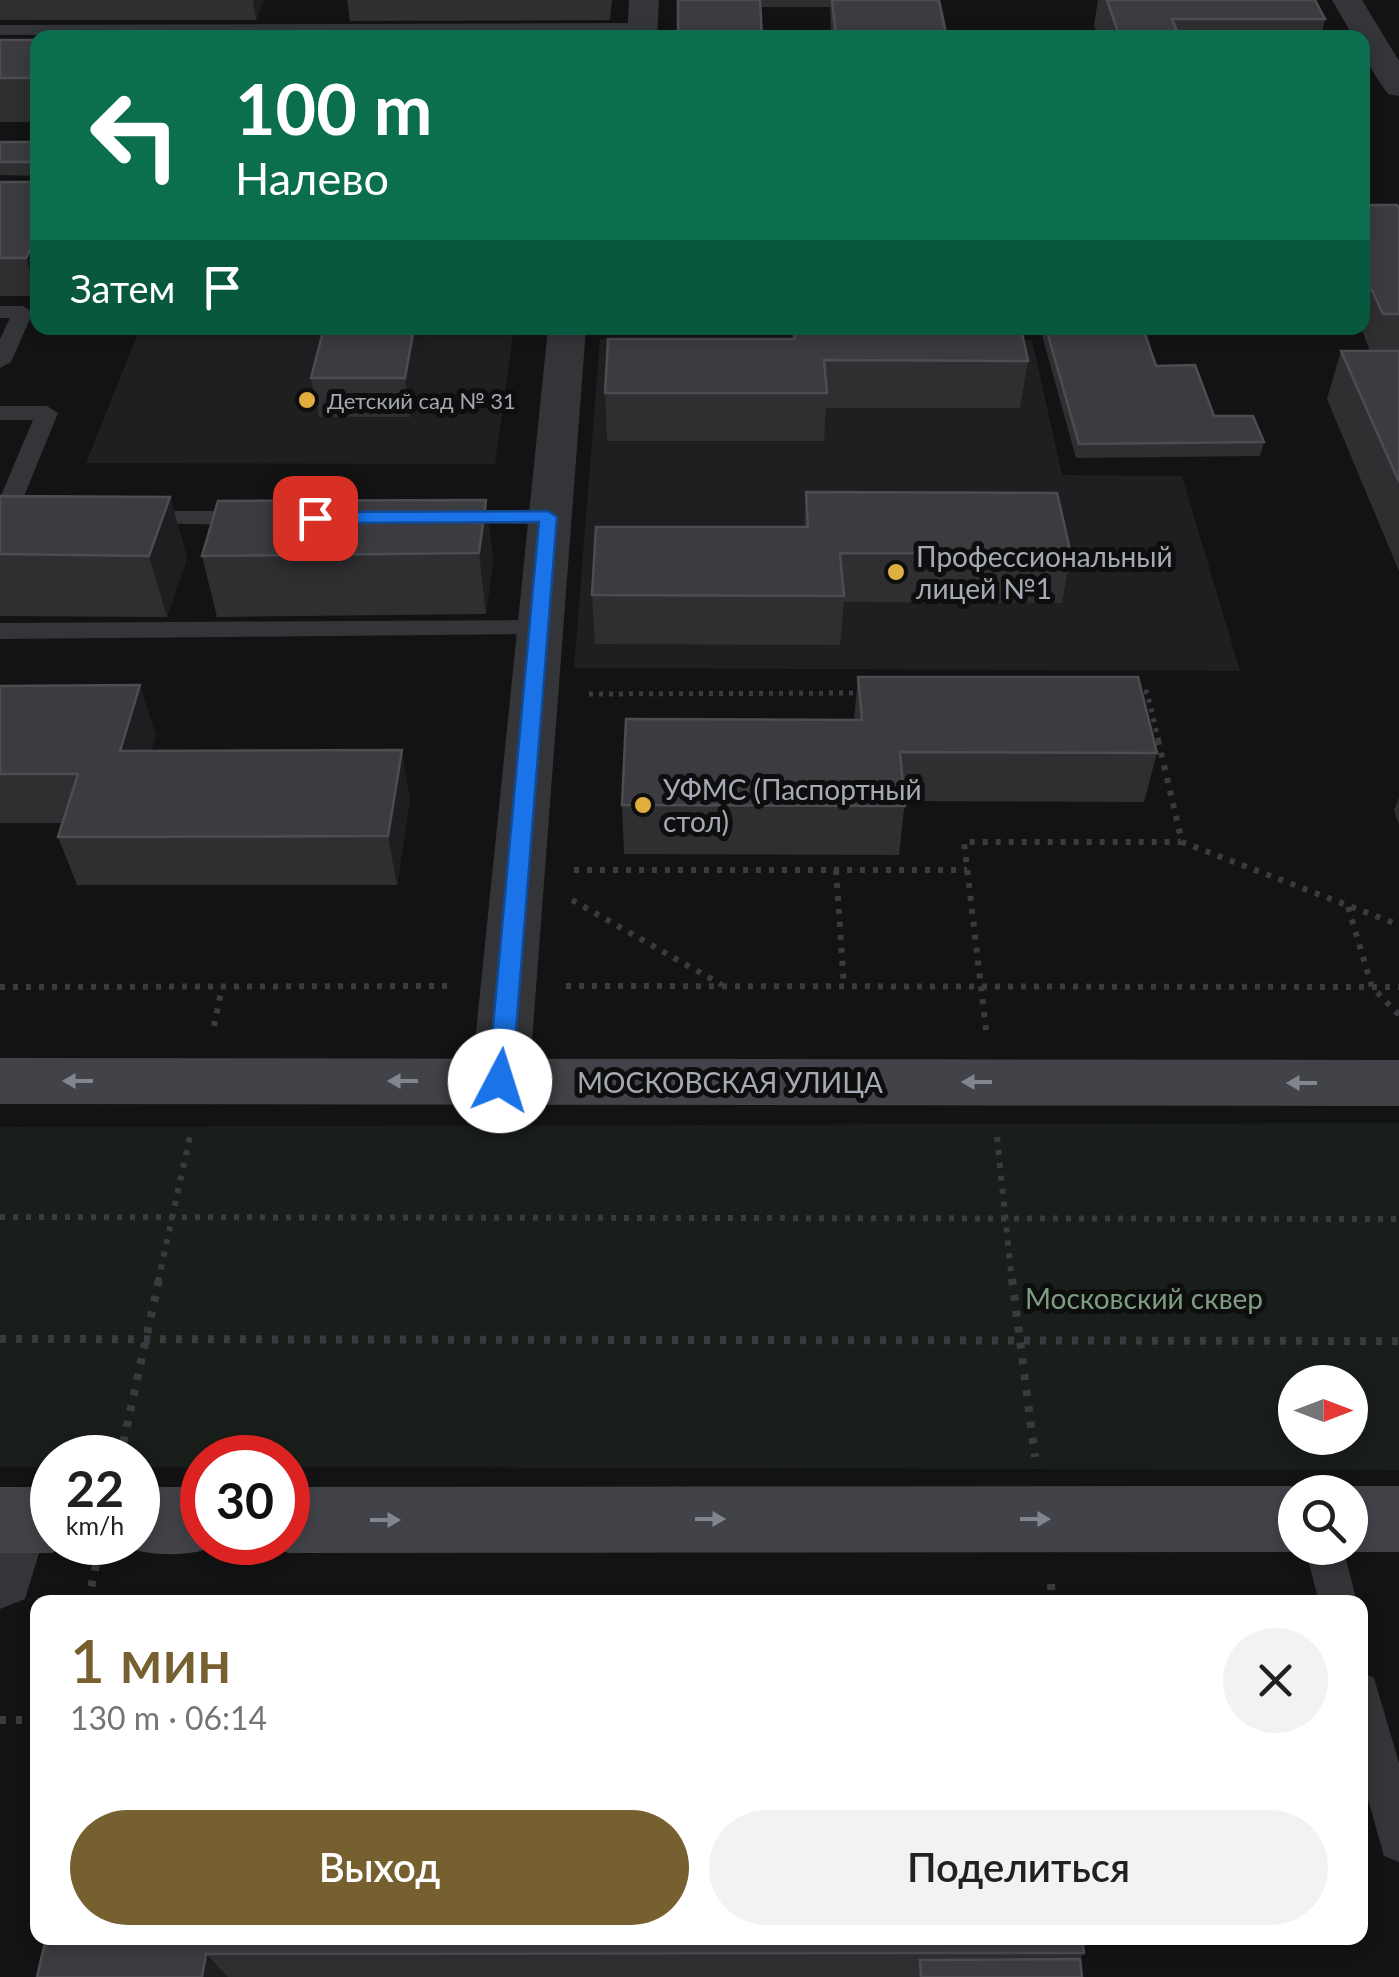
<!DOCTYPE html>
<html lang="ru">
<head>
<meta charset="utf-8">
<style>
	:root { --surface:#fff; --page:#f2f2f2; --text:#202124; --muted:#757577; --accent:#766030 }
	body { margin:0; font-family:Lato,sans-serif; background:var(--page); color:var(--text); height:100vh; display:flex; flex-direction:column; font-size:38px; white-space:nowrap }
	* { box-sizing:border-box; margin:0 }
	p { font-size:32px; color:var(--muted) }
	.icon { flex:none; width:55px; height:55px; fill:none; stroke:currentColor; stroke-width:2; stroke-linecap:round; stroke-linejoin:round }
	.map { position:relative; flex:1; overflow:hidden }
	.drawer { position:absolute; left:30px; top:1595px; width:1338px; height:350px; display:flex; flex-direction:column; background:var(--surface); border-radius:20px; box-shadow:0 5px 15px #0003 }
	.drawer>* { flex:none }
	.hud { position:absolute; left:30px; top:30px; width:1340px; height:305px; border-radius:20px; box-shadow:0 5px 15px #0003; background:#0b6e4f; color:#fff; overflow:hidden }
	.needle { width:65px; rotate:90deg }
	.fabs { position:absolute; left:1278px; top:1365px; display:grid; gap:20px }
	.fabs a { display:grid; place-items:center; width:90px; height:90px; border-radius:50%; background:var(--surface); box-shadow:0 5px 15px #0003; font-size:50px }
	.speed { position:absolute; left:30px; top:1435px; display:flex; gap:20px; font-size:50px; font-weight:700; text-align:center }
	.speed>* { display:grid; place-content:center; width:130px; height:130px; border-radius:50%; background:var(--surface); box-shadow:0 5px 15px #0003; line-height:1 }
	.speed small { font-size:25px; font-weight:400 }
	.speed .limit { border:15px solid #d22; background:#fff; color:#111 }
	.pin { position:absolute; display:grid; place-items:center; width:85px; height:85px; color:#fff; margin:-42px; border-radius:20px; box-shadow:0 5px 15px #0006 }
	.me { position:absolute; width:110px; margin:-55px; rotate:5deg; stroke-linejoin:round; filter:drop-shadow(0 0 8px #0008) }
	.turn { display:flex; align-items:center; gap:35px; height:210px; padding:0 40px; font-size:45px }
	.turn .icon { width:130px; height:130px; stroke-width:2.5 }
	.turn b { display:block; font-size:70px; line-height:85px }
	.then { display:flex; align-items:center; height:95px; padding:0 40px; background:#0003; gap:20px; font-size:38px }
	.round { display:grid; place-items:center; flex:none; width:105px; height:105px; border-radius:52px; background:var(--page) }
	.head { display:flex; align-items:center; justify-content:space-between; height:170px; padding:0 40px }
	h1 { font-size:60px; font-weight:600; line-height:75px; color:var(--accent) }
	.action { display:flex; gap:20px; margin-top:auto; padding:20px 40px }
	.action a { flex:1; height:115px; border-radius:60px; background:var(--accent); color:#fff; font-size:40px; font-weight:600; line-height:115px; text-align:center }
	.action a+a { background:var(--page); color:var(--text) }
	.map>svg:first-child { display:block }
</style>
</head>
<body>
<div class="map">
<svg width="1399" height="1977" viewBox="0 0 1399 1977">
	<rect width="100%" height="100%" fill="#131314"/>
	<g fill="#1f1f21">
		<polygon points="140,328 514,328 495,464 86,463"/>
		<polygon points="600,339 1032,340 1062,475 1182,476 1240,671 574,668"/>
	</g>
	<path fill="#191e1a" fill-rule="evenodd" d="M 1399,1123 L 1399,1470 L 288,1467 L 288,1458 L 202,1458 L 202,1467 L 138,1467 L 138,1458 L 52,1458 L 52,1467 L 0,1467 L 0,1127 ZM 1295,1382 L 1350,1382 L 1350,1438 L 1295,1438 Z"/>
	<g fill="none" stroke-linecap="round" stroke-linejoin="round">
		<g stroke="#3a3b3f" stroke-width="5" stroke-dasharray="4 6" stroke-linecap="butt">
			<polyline points="1134,692 1147,692 1159,742"/>
			<polyline points="589,694 862,693"/>
		</g>
		<g stroke="#3a3b3f" stroke-width="6" stroke-dasharray="5 8" stroke-linecap="butt">
			<polyline points="1158,740 1182,842 1399,925"/>
			<polyline points="574,870 967,870"/>
			<polyline points="836,870 844,986"/>
			<polyline points="572,900 722,985"/>
			<polyline points="1348,907 1372,987 1399,1015"/>
			<polyline points="566,986 1399,987"/>
			<polyline points="0,987 449,986"/>
			<polyline points="214,1026 222,987"/>
			<polyline points="986,1030 964,842 1181,842"/>
			<polyline points="997,1137 1012,1282"/>
			<polyline points="0,1217 1399,1219"/>
			<polyline points="158,1282 190,1136"/>
		</g>
		<g stroke="#3a3b3f" stroke-width="8" stroke-dasharray="6 10" stroke-linecap="butt">
			<polyline points="1012,1279 1035,1457"/>
			<polyline points="0,1339 1399,1341"/>
			<polyline points="120,1458 159,1279"/>
			<polyline points="1051,1584 1052,1602"/>
			<polyline points="88,1602 96,1565"/>
			<polyline points="0,1720 38,1720"/>
		</g>
		<g fill="#343539" fill-rule="evenodd">
			<polygon points="0,25 643,23 651,28 643,33 0,35"/>
			<polygon points="0,306 23,306 33,312 11,362 0,368 0,339 10,318 0,318"/>
			<polygon points="0,406 47,406 58,413 18,511 32,518 20,525 0,524 0,498 33,420 0,420"/>
			<polygon points="446,510 548,510 560,517 548,524 438,522 434,517 438,512"/>
			<polygon points="136,511 250,511 262,518 250,525 128,523 124,518 128,513"/>
			<polygon points="539,620 548,622 551,628 548,634 0,639 0,623"/>
			<polygon points="1305,1548 1343,1548 1357,1602 1319,1602"/>
			<polygon points="1360,1672 1374,1678 1399,1763 1399,1862 1384,1856 1360,1771"/>
		</g>
		<g fill="#343539" fill-rule="evenodd">
			<polygon points="629,0 659,0 657,38 627,38"/>
			<path d="M 1332,0 L 1362,0 L 1399,61 L 1399,96 L 1388,94 C 1376,77 1362,58 1362,38 L 1354,38 Z"/>
			<polygon points="548,328 586,328 529,1081 520,1097 500,1104 480,1097 471,1081"/>
			<polygon points="15,1487 39,1497 49,1520 25,1599 0,1609 0,1493"/>
		</g>
		<g fill="#424348" fill-rule="evenodd">
			<polygon points="0,1058 1399,1060 1399,1106 0,1104"/>
			<polygon points="1295,1486 1312,1492 1295,1492 1295,1548 1306,1548 1295,1552 288,1553 263,1542 288,1542 288,1487"/>
			<polygon points="1350,1486 1399,1486 1399,1552 1350,1552 1339,1548 1350,1548 1350,1492 1333,1492"/>
			<polygon points="0,1487 52,1487 52,1542 76,1543 52,1553 0,1553"/>
			<path d="M 138,1487 L 202,1487 L 202,1542 L 226,1543 C 190,1558 150,1558 114,1543 L 138,1542 Z"/>
		</g>
	</g>
	<g fill="#2f2f32">
		<polygon points="0,0 264,0 256,20 0,20"/>
		<polygon points="347,0 612,0 610,20 350,21"/>
		<polygon points="678,0 939,0 947,38 831,38 830,7 760,7"/>
		<polygon points="1098,0 1315,0 1325,19 1321,38 1098,38 1094,25"/>
		<rect x="0" y="40" width="38" height="82"/>
		<polygon points="0,142 38,142 38,176 0,175"/>
		<polygon points="0,182 38,182 37,296 0,296"/>
		<polygon points="1362,205 1399,209 1399,571 1327,399 1341,351 1370,351 1361,328 1296,328 1362,328"/>
		<polygon points="324,328 426,328 410,417 319,417 311,378"/>
		<polygon points="793,328 1021,328 1028,361 1020,408 826,408 824,441 607,441 605,393 792,339"/>
		<polygon points="1040,328 1143,328 1156,366 1214,416 1264,442 1260,456 1076,458"/>
		<polygon points="806,492 1071,554 1062,603 844,602 840,645 595,644 592,595 804,527"/>
		<polygon points="0,496 170,497 187,558 167,617 0,616"/>
		<polygon points="486,500 493,561 486,614 217,617 202,556"/>
		<polygon points="858,677 1157,753 1144,802 905,801 899,855 624,854 622,805 854,720"/>
		<polygon points="0,686 156,735 151,750 410,799 397,885 77,885 58,837 62,823 0,823"/>
		<polygon points="1399,798 1399,825 1394,810"/>
		<polygon points="46,1938 1084,1953 1080,1959 1082,1977 37,1977"/>
	</g>
	<g fill="#1e1e20">
		<polygon points="253,0 264,0 256,20"/>
		<polygon points="38,234 38,295 37,296 26,258"/>
		<polygon points="414,328 426,328 410,417 405,378"/>
		<polygon points="170,497 187,558 167,617 149,556"/>
		<polygon points="486,500 493,561 486,614 479,553"/>
		<polygon points="140,685 156,735 137,800 120,751"/>
		<polygon points="402,750 410,799 397,885 388,836"/>
		<polygon points="206,1954 228,1977 202,1977"/>
	</g>
	<g fill="#3c3c40" stroke="#4c4d52" stroke-width="2.5">
		<polygon points="678,0 760,0 762,38 678,38"/>
		<polygon points="832,0 939,0 947,38 836,38"/>
		<polygon points="1107,0 1315,0 1325,19 1172,19 1180,38 1120,38"/>
		<rect x="0" y="40" width="38" height="38"/>
		<rect x="0" y="142" width="38" height="20"/>
		<polygon points="0,182 38,182 38,234 26,258 0,258"/>
		<polygon points="1362,205 1397,205 1399,209 1399,314 1383,314 1372,290 1362,290"/>
		<polygon points="324,328 414,328 405,378 311,378"/>
		<polygon points="794,328 1021,328 1028,361 824,360 827,393 605,393 608,339 795,339"/>
		<polygon points="1046,328 1143,328 1156,366 1195,365 1214,416 1253,416 1264,442 1079,444"/>
		<polygon points="1341,351 1399,351 1399,482"/>
		<polygon points="806,492 1057,493 1071,554 840,553 844,596 592,595 596,527 808,527"/>
		<polygon points="0,496 170,497 149,556 0,554"/>
		<polygon points="486,500 479,553 202,556 218,501"/>
		<polygon points="858,677 1138,677 1157,753 900,752 905,806 622,805 626,719 862,720"/>
		<polygon points="140,685 120,751 402,750 388,836 58,837 78,774 0,774 0,686"/>
		<polygon points="46,1938 1082,1938 1084,1953 206,1954 202,1977 37,1977"/>
		<polygon points="1080,1959 1082,1977 921,1977 920,1960"/>
	</g>
	<defs><path id="oneway-solid" d="M-6-.8H1V-3.2L6.5 0L1 3.2V.8H-6Z" transform="scale(2.5)"/></defs>
	<g fill="#82858e">
		<use href="#oneway-solid" transform="translate(78 1081) rotate(-180)"/>
		<use href="#oneway-solid" transform="translate(403 1081) rotate(180)"/>
		<use href="#oneway-solid" transform="translate(977 1082) rotate(-180)"/>
		<use href="#oneway-solid" transform="translate(1302 1083) rotate(-180)"/>
		<use href="#oneway-solid" transform="translate(710 1519)"/>
		<use href="#oneway-solid" transform="translate(1035 1519)"/>
		<use href="#oneway-solid" transform="translate(385 1520)"/>
	</g>
	<polygon fill="#1a73e8" stroke="#114b97" stroke-width="2.5" points="548,511 557,517 512,1081 509,1088 492,1088 488,1081 539,522 315,523 306,518 315,512"/>
	<g fill="#e0ae3e" stroke="#0e0e0f" stroke-width="4">
		<circle cx="307" cy="400" r="10"/>
		<circle cx="896" cy="572" r="10"/>
		<circle cx="643" cy="805" r="10"/>
	</g>
	<g text-anchor="middle" dominant-baseline="central" stroke-width="10" stroke-linejoin="round" paint-order="stroke">
		<g font-size="22" fill="#a5a9b3" stroke="#0e0e0f" text-anchor="start">
			<text x="327" y="400">Детский сад № 31</text>
		</g>
		<g font-size="28" fill="#a5a9b3" stroke="#0e0e0f" text-anchor="start">
			<text x="916" y="556">Профессиональный<tspan x="916" dy="32">лицей №1</tspan></text>
			<text x="663" y="789">УФМС (Паспортный<tspan x="663" dy="32">стол)</tspan></text>
		</g>
		<g font-size="28" fill="#a5a9b3" stroke="#0e0e0f">
			<text x="730" y="1082">МОСКОВСКАЯ УЛИЦА</text>
		</g>
		<g font-size="28" fill="#7e9d81" stroke="#0e0e0f">
			<text x="1144" y="1298">Московский сквер</text>
		</g>
	</g>
</svg>
<div class="fabs">
<a><svg class="needle" viewBox="-14 -14 28 28"><path d="M0-13l5 13h-10z" fill="#e53935"/><path d="M0 13l5-13h-10z" fill="#757577"/></svg></a>
<a><svg class="icon" aria-label="search" viewBox="0 0 24 24"><circle cx="10" cy="10" r="6"/><path d="M15 15l6 6"/></svg></a>
</div>
<div class="speed"><div>22<small>km/h</small></div><div class="limit">30</div></div>
<div class="pin" style="left:315px;top:518px;background:#d93025"><svg class="icon" aria-label="arrive" viewBox="0 0 24 24"><path d="M6 21V4h12l-3 4 3 4H6"/></svg></div>
<svg class="me" style="left:500px;top:1081px" viewBox="-20 -20 40 40"><circle r="19" fill="#fff"/><path d="M0-13L10 11 0 6-10 11z" fill="#1a73e8"/></svg>
<div class="hud">
<div class="turn"><svg class="icon" aria-label="left" viewBox="0 0 24 24"><path d="M17 20v-9H6M10 6l-5 5 5 5"/></svg><div><b>100 m</b>Налево</div></div>
<div class="then">Затем<svg class="icon" aria-label="arrive" viewBox="0 0 24 24"><path d="M6 21V4h12l-3 4 3 4H6"/></svg></div>
</div>
<section class="drawer">
<div class="head"><div><h1>1 мин</h1><p>130 m · 06:14</p></div><a class="round"><svg class="icon" aria-label="close" viewBox="0 0 24 24"><path d="M6 6l12 12M18 6L6 18"/></svg></a></div>
<div class="action"><a>Выход</a><a>Поделиться</a></div>
</section>
</div>
</body>
</html>
